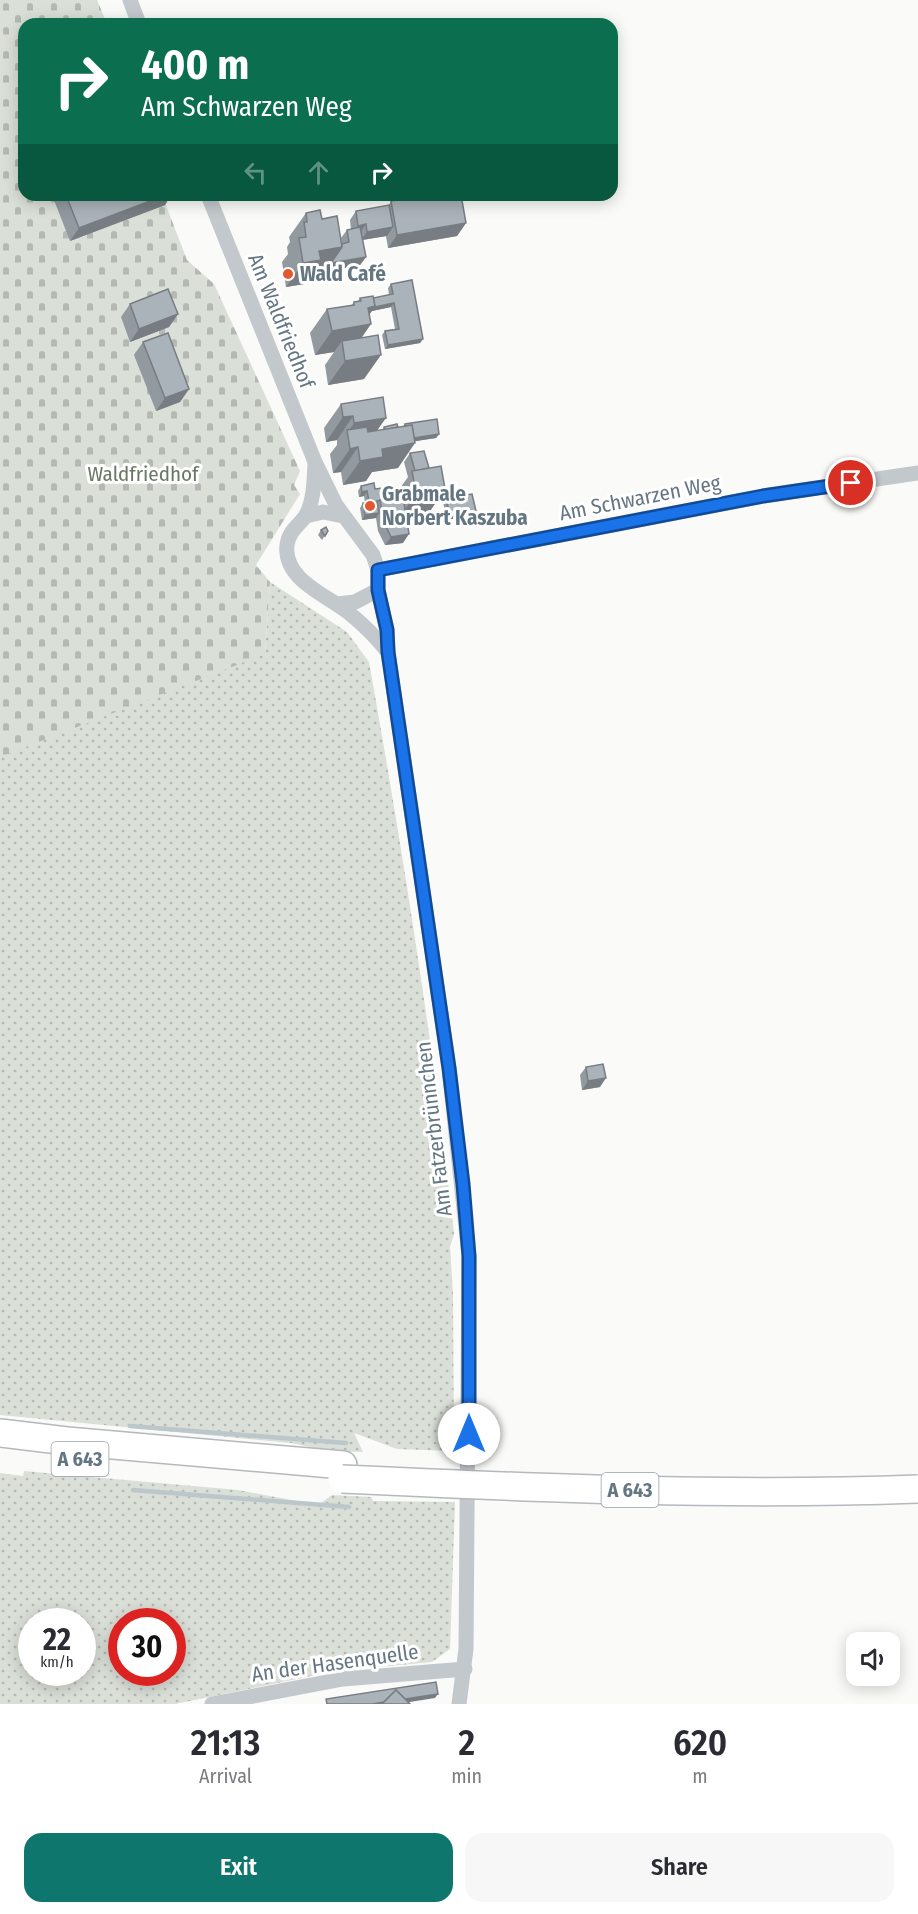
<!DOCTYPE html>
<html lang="en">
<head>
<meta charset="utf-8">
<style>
	:root { --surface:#fff; --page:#f7f7f7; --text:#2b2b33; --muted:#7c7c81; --accent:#0f766e }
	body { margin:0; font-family:"Fira Sans Condensed",sans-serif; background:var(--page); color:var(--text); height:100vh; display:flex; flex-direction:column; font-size:22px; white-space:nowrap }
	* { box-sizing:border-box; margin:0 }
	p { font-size:20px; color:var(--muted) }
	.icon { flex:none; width:33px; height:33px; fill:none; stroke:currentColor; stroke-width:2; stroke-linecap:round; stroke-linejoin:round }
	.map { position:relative; height:1704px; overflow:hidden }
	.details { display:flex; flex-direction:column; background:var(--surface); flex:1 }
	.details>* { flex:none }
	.hud { position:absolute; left:18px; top:18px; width:600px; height:183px; border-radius:18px; box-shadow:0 3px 15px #0003; background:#0b6e4f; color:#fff; overflow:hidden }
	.fabs { position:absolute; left:846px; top:1632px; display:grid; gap:12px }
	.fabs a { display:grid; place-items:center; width:54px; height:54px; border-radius:12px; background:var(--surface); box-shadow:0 3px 15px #0003; font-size:30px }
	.speed { position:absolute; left:18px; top:1608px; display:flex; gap:12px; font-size:30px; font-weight:700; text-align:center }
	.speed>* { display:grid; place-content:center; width:78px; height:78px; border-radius:50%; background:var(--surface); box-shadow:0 3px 15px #0003; line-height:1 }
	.speed small { font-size:15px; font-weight:400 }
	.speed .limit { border:9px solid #d22; background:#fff; color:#111 }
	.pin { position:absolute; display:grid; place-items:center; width:51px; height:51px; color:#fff; margin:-26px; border:3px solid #fff; border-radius:50%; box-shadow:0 2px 6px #0007 }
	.me { position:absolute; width:66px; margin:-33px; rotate:0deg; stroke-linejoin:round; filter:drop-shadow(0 0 4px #0008) }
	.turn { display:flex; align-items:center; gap:21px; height:126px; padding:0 24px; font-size:27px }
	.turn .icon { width:78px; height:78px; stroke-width:2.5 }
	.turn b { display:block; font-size:42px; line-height:51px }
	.lanes { display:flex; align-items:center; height:57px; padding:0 24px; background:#0003; justify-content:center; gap:30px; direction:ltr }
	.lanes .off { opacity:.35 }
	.eta { display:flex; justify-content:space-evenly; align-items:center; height:102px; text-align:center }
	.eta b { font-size:36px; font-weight:600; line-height:42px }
	.cta { display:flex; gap:12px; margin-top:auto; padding:12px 24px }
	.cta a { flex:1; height:69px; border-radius:18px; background:var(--accent); color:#fff; font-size:24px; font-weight:600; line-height:69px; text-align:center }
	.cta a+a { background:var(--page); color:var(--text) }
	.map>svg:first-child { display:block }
</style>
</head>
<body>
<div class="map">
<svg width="918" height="1704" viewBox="0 0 918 1704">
	<defs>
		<pattern id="grass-dots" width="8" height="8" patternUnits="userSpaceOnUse" patternTransform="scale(1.5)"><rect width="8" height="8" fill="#dadfd7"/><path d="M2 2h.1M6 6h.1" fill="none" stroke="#b4b9b4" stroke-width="1.8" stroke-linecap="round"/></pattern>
		<pattern id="cemetery-stones" width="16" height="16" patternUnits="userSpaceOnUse" patternTransform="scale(1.5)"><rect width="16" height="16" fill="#dadfd7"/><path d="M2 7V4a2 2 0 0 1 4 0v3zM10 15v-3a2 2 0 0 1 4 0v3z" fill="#b4b9b4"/></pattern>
	</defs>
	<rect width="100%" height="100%" fill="#fafaf8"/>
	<g fill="url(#grass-dots)" fill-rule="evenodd">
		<path d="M 270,582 L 347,632 L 369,662 C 403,852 433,1042 454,1234 L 450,1247 L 453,1294 L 454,1451 L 397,1449 L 354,1433 L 363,1452 L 328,1451 L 291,1443 L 0,1415 L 0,729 L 265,654 Z"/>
		<path d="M 24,1471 L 238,1490 L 318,1505 L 332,1495 L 371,1497 L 373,1501 L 455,1502 L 450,1649 L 432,1662 L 336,1671 L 175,1704 L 0,1704 L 0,1473 L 23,1476 ZM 32,1622 L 82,1622 L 82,1672 L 32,1672 ZM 122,1622 L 172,1622 L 172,1672 L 122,1672 Z"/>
	</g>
	<polygon fill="url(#cemetery-stones)" points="0,0 97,0 107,24 24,24 24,195 162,195 187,260 214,284 300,471 294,485 300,494 256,565 270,582 265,654 0,757"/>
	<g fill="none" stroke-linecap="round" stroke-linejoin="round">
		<g stroke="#bbc7cb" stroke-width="4.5">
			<polyline points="130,1426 346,1443"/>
			<polyline points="133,1490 349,1507"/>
		</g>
		<defs>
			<polyline id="motorway" points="0,1433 67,1441 343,1465"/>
		</defs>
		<use href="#motorway" stroke="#b4b9bd" stroke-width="30"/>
		<g stroke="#c3c8cc" stroke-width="15">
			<polyline points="130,0 139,24"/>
			<polyline points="208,195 315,462 336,505 373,555 378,570 378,590 387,630 388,652 449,1068 469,1256 466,1649 459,1704"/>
			<path d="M 315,465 C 314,480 314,501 306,515 C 300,525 289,530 287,545 C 283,580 327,595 349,613 C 364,625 376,637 388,652"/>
			<polyline points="306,516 323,512 343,516"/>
			<polyline points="378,570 763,496 918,473"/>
			<polyline points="337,604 355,602 378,590"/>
			<polyline points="212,1704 343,1679 465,1669"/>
		</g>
		<use href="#motorway" stroke="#fff" stroke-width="27"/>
		<defs>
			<path id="motorway-bridge" d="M 342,1479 C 534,1488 726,1496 918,1489"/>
		</defs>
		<use href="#motorway-bridge" stroke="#b4b9bd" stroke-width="30" stroke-linecap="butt"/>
		<use href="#motorway-bridge" stroke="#fff" stroke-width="27"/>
	</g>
	<g fill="#929a9f">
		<polygon points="52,195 171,195 165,205 70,241"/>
		<polygon points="391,201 466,223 457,236 388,248 386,236 363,240 366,257 360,265 311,274 304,284 286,287 282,262 288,254 287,247 290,242 289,237 306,213 322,219 342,244 341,238 347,230 351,229 350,220 356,211 389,205"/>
		<polygon points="391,284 423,339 420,343 385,349 382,335 385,331 395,329 391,307 372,311 369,314 361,338 364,379 328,385 325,365 334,352 315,355 310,333 327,309 351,306 354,302 358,301 360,298 373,298 389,295 388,288"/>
		<polygon points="130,304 178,314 169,327 130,342 121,317"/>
		<polygon points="143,342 189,389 180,402 156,411 134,355"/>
		<polygon points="341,404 377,431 382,430 384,427 398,427 403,426 405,424 439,434 436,438 414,441 398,468 372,472 366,481 343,485 341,472 333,473 330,454 337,445 337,440 326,442 324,428"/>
		<polygon points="410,453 429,468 445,489 428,514 406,517 403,543 385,545 378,531 376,518 362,520 360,508 363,503 365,503 364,496 359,497 358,491 361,486 375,489 384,500 396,498 395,495 408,477 404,462"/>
		<polygon points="446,498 472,515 447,520 443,502"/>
		<polygon points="321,530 328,531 322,540 318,535"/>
		<polygon points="586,1067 600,1087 582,1090 580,1075"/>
	</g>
	<g fill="#777d82">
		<polygon points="166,195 171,195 165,205 70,241 79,228"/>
		<polygon points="466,223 457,236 388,248 397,235"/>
		<polygon points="366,224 360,233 352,234 358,226"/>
		<polygon points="393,227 387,236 361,240 367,232"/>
		<polygon points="342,247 325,272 311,274 304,284 286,287 303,263 319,251"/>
		<polygon points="366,257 360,265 325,272 331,263"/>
		<polygon points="394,303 391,307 372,311 361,326 371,324 354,349 342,341 334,352 315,355 332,331 362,309"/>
		<polygon points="178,314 169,327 130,342 139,329"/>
		<polygon points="423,339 420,343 385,349 388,345"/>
		<polygon points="381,355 364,379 328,385 345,361"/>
		<polygon points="189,389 180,402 156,411 165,398"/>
		<polygon points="353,416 337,440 326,442 343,417"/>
		<polygon points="386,418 369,442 348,432 354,423"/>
		<polygon points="439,434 436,438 404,443 407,439"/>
		<polygon points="415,443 398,468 372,472 366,481 343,485 360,461 382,449"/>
		<polygon points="358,447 341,472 333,473 350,449"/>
		<polygon points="445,489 428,514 399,518 416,494"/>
		<polygon points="367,491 364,496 359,497 362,492"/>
		<polygon points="476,511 472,515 447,520 450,516"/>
		<polygon points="379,513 376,518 362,520 365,515"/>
		<polygon points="409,534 403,543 385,545 391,537"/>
		<polygon points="606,1078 600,1087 582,1090 588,1081"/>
		<polygon points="438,1694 435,1698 397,1704 372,1704"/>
	</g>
	<g fill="#aab3b9" stroke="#777d82" stroke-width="1.5">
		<polygon points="66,195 166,195 79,228"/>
		<polygon points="428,195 461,195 466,223 397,235 391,201"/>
		<polygon points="389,205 393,227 367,232 366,224 358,226 356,211"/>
		<polygon points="320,210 322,219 337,216 342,247 319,251 321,260 303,263 299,238 306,237 304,222 307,222 306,213"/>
		<polygon points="360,227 366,257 331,263 342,247 342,244 349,242 347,230"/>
		<polygon points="412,280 423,339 388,345 385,331 399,329 394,303 375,307 373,298 393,294 391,284"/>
		<polygon points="168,289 178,314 139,329 130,304"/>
		<polygon points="373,296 375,306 368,308 371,324 332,331 327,309 354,305 354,302 361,301 360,298"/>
		<polygon points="168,333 189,389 165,398 143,342"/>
		<polygon points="378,335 381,355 345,361 342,341"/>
		<polygon points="383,397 386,418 354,423 353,416 343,417 341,404"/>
		<polygon points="437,419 439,434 414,438 412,425 405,426 405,424"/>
		<polygon points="397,424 398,427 385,430 384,427"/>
		<polygon points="412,425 415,443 382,449 383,457 360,461 358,447 350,449 347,430 367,427 368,432"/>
		<polygon points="424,451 429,468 415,471 410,453"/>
		<polygon points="441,466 445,489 416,494 412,471"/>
		<polygon points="374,483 375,489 382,488 384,500 377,501 379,513 365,515 363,503 369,502 367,491 362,492 361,486"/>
		<polygon points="472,494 476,511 450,516 446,498"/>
		<polygon points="403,497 409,534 391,537 384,522 380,500"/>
		<polygon points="326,527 328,531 325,536 321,530"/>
		<polygon points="603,1064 606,1078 588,1081 586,1067"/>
		<polygon points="436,1682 438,1694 405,1699 396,1690 384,1702 372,1704 327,1704 326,1699"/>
		<polygon points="396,1690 410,1704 382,1704"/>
	</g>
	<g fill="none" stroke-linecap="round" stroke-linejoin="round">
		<defs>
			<polyline id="route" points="469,1434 469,1256 463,1184 449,1068 388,652 387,630 378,590 378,570 763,496 851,483"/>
		</defs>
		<use href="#route" stroke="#114b97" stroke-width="15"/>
		<use href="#route" stroke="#1a73e8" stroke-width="10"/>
	</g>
	<g fill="#e4572e" stroke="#fff" stroke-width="2">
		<circle cx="288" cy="274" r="6"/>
		<circle cx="370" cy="506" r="6"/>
	</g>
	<g text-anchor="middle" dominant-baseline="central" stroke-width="6" stroke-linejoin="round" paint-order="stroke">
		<g fill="#fff" stroke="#939fa8" stroke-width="1.5">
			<rect x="51.5" y="1442" width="57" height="34" rx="4.5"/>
			<rect x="601.5" y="1473" width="57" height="34" rx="4.5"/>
		</g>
		<g font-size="20" font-weight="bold" fill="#657683">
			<text x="80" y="1459">A 643</text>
			<text x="630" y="1490">A 643</text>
		</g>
		<g font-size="21" font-weight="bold" fill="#657683" stroke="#fff" text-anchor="start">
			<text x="300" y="274">Wald Café</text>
			<text x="382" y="494">Grabmale<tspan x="382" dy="24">Norbert Kaszuba</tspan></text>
		</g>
		<g font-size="21" fill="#657683" stroke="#fff">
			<text transform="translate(281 321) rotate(68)">Am Waldfriedhof</text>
			<text transform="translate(640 498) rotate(-11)">Am Schwarzen Weg</text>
			<text transform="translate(434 1129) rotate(-97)">Am Fatzerbrünnchen</text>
			<text transform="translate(335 1663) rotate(-8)">An der Hasenquelle</text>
		</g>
		<g font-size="21" fill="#687a64" stroke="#fff">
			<text x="143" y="474">Waldfriedhof</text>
		</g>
	</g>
</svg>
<div class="fabs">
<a><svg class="icon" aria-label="sound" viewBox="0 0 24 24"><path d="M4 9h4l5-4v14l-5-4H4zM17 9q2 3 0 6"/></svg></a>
</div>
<div class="speed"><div>22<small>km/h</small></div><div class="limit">30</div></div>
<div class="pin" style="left:851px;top:483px;background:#d93025"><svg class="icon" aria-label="arrive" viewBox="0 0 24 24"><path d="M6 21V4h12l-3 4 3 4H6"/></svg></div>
<svg class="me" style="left:469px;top:1434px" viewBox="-20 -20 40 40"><circle r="19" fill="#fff"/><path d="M0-13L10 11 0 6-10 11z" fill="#1a73e8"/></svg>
<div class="hud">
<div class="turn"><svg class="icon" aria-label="right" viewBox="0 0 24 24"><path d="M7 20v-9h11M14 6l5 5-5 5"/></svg><div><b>400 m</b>Am Schwarzen Weg</div></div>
<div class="lanes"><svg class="icon off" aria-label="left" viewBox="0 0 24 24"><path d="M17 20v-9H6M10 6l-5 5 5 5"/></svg><svg class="icon off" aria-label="ahead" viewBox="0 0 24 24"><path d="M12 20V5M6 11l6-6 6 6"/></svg><svg class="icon" aria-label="right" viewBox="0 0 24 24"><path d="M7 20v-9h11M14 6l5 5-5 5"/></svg></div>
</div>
</div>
<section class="details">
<div class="eta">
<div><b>21:13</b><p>Arrival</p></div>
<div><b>2</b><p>min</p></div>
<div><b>620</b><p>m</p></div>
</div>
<div class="cta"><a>Exit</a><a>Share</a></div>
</section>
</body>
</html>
